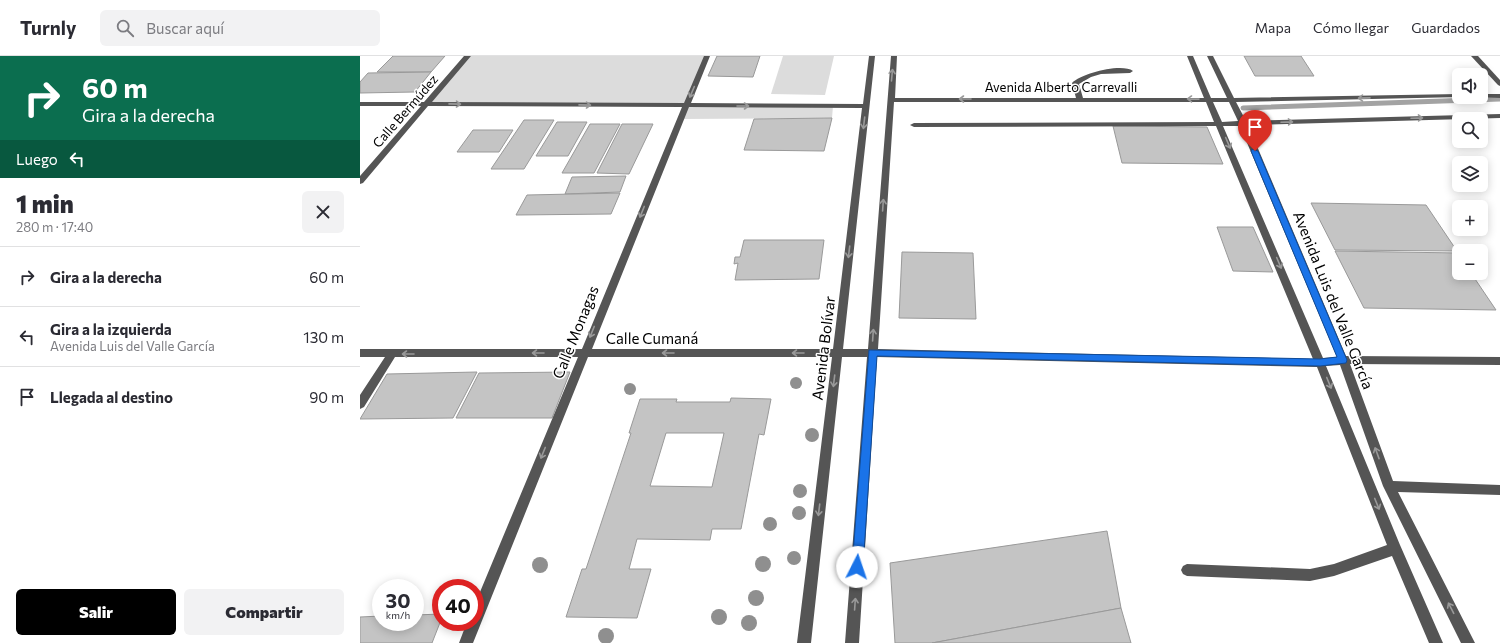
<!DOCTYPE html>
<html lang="es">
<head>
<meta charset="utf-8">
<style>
	:root { --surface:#fff; --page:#f2f2f3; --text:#2b2b33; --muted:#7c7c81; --line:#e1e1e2; --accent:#000 }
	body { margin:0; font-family:Commissioner,sans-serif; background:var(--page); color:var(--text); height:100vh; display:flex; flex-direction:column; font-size:15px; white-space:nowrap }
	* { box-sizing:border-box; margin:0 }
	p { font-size:13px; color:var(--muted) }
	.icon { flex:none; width:22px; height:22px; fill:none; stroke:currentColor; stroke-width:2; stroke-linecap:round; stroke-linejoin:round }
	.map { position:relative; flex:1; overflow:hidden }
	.details { display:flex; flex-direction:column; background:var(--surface); width:360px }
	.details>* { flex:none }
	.banner { background:#0b6e4f; color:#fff; overflow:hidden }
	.controls { position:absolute; left:1092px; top:12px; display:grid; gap:8px }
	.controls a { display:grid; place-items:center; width:36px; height:36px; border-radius:6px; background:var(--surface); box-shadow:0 2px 10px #0003; font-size:20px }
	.speed { position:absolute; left:12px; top:523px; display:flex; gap:8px; font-size:20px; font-weight:700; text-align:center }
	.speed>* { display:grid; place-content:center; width:52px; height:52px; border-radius:50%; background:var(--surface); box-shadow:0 2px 10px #0003; line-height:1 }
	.speed small { font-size:10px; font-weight:400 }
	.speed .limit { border:6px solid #d22; background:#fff; color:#111 }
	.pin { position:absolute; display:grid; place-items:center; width:34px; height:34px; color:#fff; margin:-41px -17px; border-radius:50% 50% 50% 0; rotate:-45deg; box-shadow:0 0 4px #0007 }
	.pin .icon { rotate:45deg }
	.me { position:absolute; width:44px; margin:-22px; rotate:4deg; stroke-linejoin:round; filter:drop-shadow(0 0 3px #0008) }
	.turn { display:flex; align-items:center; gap:14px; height:84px; padding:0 16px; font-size:18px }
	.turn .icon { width:52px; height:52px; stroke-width:2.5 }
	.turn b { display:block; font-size:28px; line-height:34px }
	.then { display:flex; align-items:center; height:38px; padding:0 16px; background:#0003; gap:8px; font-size:15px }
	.round { display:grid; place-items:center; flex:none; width:42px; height:42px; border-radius:6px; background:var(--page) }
	.summary { display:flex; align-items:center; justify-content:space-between; height:68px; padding:0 16px }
	h1 { font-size:24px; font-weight:800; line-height:30px }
	.action { display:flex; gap:8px; margin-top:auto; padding:8px 16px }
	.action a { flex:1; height:46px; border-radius:6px; background:var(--accent); color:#fff; font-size:16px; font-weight:800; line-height:46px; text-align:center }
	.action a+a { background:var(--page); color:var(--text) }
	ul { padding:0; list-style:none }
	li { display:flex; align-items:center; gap:12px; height:60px; padding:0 16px; border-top:1px solid var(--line) }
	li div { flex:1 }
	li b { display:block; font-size:15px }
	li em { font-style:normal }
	header { display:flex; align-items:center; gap:24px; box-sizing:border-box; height:56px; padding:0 20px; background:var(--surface); border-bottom:1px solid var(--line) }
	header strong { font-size:19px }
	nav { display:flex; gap:22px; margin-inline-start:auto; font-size:14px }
	.search { width:280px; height:36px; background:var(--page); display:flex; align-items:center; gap:10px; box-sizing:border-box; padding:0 14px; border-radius:6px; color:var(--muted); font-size:15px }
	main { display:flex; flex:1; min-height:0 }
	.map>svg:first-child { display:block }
</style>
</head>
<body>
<header>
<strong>Turnly</strong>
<div class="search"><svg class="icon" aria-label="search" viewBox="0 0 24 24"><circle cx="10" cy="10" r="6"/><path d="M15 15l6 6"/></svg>Buscar aquí</div>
<nav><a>Mapa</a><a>Cómo llegar</a><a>Guardados</a></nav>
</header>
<main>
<section class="details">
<div class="banner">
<div class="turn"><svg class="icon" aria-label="right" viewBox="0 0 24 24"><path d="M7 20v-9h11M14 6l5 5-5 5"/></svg><div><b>60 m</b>Gira a la derecha</div></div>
<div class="then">Luego<svg class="icon" aria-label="left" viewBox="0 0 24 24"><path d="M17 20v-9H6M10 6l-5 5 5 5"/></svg></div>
</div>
<div class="summary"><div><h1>1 min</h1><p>280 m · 17:40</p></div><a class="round"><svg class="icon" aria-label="close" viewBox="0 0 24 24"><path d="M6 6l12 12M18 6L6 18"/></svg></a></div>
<ul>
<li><svg class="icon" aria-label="right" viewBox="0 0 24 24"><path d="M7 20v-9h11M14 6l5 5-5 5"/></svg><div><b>Gira a la derecha</b></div><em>60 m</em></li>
<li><svg class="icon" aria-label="left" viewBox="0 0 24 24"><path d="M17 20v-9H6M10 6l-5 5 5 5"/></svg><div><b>Gira a la izquierda</b><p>Avenida Luis del Valle García</p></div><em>130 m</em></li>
<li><svg class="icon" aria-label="arrive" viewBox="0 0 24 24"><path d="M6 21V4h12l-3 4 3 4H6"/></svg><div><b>Llegada al destino</b></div><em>90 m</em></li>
</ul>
<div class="action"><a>Salir</a><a>Compartir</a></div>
</section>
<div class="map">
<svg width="1140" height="587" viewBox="0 0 1140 587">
	<rect width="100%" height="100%" fill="#fff"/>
	<g fill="#dcdcdc">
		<polygon points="107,0 347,0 326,50 473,50 472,62 320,63 325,51 68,48"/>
		<polygon points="423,0 474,0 465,39 411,38"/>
	</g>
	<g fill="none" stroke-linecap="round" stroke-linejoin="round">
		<polyline stroke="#a3a3a3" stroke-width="5" points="883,52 1140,43"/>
	</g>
	<g fill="#c4c4c4" stroke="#999" fill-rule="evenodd">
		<polygon points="33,0 85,0 71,16 17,16"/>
		<polygon points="357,0 400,0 393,21 348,20"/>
		<polygon points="884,0 941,0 954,20 895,20"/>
		<polygon points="71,16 55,36 0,37 0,26 8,17"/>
		<polygon points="472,62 464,95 384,94 394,63"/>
		<polygon points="164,64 194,64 164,113 131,113"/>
		<polygon points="197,66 227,66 208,100 176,100"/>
		<polygon points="230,68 260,68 234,117 202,117"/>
		<polygon points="262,68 293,68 269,118 237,117"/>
		<polygon points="753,70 847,71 863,108 762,107"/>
		<polygon points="113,74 153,74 139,96 97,96"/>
		<polygon points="266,120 260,136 205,138 212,121"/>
		<polygon points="260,137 251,158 156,159 167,139"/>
		<polygon points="951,147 1066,149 1097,195 975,194"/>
		<polygon points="857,171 893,171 913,216 873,215"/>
		<polygon points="384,184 464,184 459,223 375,224 378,207 374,208 375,201 380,201"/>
		<polygon points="975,195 1098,197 1099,217 1111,217 1136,254 1004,252"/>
		<polygon points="542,196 613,197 616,263 539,262"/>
		<polygon points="117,316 93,362 0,363 27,318"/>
		<polygon points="210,316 192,362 96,362 119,317"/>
		<path d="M 371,342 L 411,343 L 404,379 L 399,378 L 381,473 L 352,473 L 350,484 L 277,483 L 269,513 L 291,513 L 277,562 L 206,561 L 222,513 L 226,513 L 271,377 L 269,377 L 280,343 L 317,343 L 316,346 L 370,346 ZM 306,377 L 364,377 L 352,431 L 290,430 Z"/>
		<polygon points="747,475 761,552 572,587 535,587 530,507"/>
		<polygon points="761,552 771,587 572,587"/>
		<polygon points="81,558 81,564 72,587 0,587 0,561 21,560 21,566 55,566 55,559"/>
	</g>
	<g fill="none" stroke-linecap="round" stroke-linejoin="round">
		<g fill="#555" fill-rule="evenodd">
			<path d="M 104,0 L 111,0 L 72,46 L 324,47 L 344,0 L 350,0 L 331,47 L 503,48 L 509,0 L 515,0 L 483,293 L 508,293 L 531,0 L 537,0 L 535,42 L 716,42 L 712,27 C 722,17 762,7 773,15 L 770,17 L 741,18 L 731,21 L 719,28 L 723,42 L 844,42 L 827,0 L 833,0 L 851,42 L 867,42 L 847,0 L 853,0 L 874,42 L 1099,38 L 1099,41 L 1102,41 L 876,46 L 886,65 L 1140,58 L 1140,62 L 888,69 L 986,300 L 1140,301 L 1140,309 L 990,308 L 1033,425 L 1140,429 L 1140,439 L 1038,436 L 1115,587 L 1101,587 L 1023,430 L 980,309 L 966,310 L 1040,489 L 1083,587 L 1069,587 L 1032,500 L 974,520 L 950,525 L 827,520 L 823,518 L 821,514 L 823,510 L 827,508 L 950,513 L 974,508 L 1027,489 L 957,311 L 517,301 L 499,587 L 485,587 L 507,301 L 482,301 L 451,587 L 437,587 L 472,301 L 228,301 L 113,587 L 99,587 L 107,566 L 115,566 L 115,548 L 218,301 L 35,301 L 4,351 L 0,353 L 0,339 L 25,301 L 0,301 L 0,293 L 222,293 L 322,51 L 68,50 L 3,127 L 0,128 L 0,120 L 61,50 L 0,50 L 0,46 L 64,46 ZM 534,46 L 846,46 L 854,66 L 554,67 L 550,69 L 554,71 L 856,70 L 953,303 L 518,293 ZM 853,46 L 869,46 L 878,65 L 862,66 ZM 329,51 L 502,52 L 473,293 L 232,293 ZM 863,70 L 880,70 L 977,301 L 963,302 Z"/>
			<polygon points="1111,0 1118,0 1140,24 1140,30 1138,29"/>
			<polygon points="1121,38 1140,38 1140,42 1119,41 1121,41"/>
		</g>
	</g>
	<g fill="#8f8f8f">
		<circle cx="436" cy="327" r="6"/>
		<circle cx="270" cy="333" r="6"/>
		<circle cx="452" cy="379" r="7"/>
		<circle cx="440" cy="435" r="7"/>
		<circle cx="439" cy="457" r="7"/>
		<circle cx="410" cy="468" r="7"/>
		<circle cx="434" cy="502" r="7"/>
		<circle cx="403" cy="508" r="8"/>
		<circle cx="180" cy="509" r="8"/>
		<circle cx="396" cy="542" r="8"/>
		<circle cx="359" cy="561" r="8"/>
		<circle cx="389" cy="567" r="8"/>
		<circle cx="246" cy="580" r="8"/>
	</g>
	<defs><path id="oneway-shaft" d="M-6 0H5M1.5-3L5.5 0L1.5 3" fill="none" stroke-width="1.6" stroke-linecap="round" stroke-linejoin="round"/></defs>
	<g stroke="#999">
		<use href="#oneway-shaft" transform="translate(532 19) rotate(-85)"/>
		<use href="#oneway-shaft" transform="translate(332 36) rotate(113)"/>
		<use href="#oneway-shaft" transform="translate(1004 42) rotate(179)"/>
		<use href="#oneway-shaft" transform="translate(605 43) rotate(180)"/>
		<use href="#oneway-shaft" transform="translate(833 43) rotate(-179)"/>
		<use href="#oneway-shaft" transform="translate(95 48) rotate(1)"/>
		<use href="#oneway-shaft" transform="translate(225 49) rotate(1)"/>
		<use href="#oneway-shaft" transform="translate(383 50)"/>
		<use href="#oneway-shaft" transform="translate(1057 62) rotate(-2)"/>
		<use href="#oneway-shaft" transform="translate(927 66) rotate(-2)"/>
		<use href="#oneway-shaft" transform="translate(504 67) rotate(97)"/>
		<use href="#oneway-shaft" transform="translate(868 87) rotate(67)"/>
		<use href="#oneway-shaft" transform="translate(523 149) rotate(-86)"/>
		<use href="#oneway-shaft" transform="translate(282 156) rotate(112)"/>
		<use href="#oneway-shaft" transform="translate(489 196) rotate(97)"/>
		<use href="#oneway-shaft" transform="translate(919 207) rotate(67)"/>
		<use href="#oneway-shaft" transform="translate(232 276) rotate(112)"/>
		<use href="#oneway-shaft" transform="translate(513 279) rotate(-86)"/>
		<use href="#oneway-shaft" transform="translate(178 297) rotate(180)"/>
		<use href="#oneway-shaft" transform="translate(308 297) rotate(180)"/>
		<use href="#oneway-shaft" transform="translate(438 297) rotate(180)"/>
		<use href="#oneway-shaft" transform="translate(48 298) rotate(180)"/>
		<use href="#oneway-shaft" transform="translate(474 325) rotate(97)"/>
		<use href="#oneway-shaft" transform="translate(969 327) rotate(68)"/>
		<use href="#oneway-shaft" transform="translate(183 397) rotate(112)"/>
		<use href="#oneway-shaft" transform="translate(1017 397) rotate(-110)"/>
		<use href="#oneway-shaft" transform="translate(1017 448) rotate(68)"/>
		<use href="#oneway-shaft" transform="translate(459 454) rotate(97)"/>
		<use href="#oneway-shaft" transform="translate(495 548) rotate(-86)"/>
		<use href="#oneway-shaft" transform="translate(1091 552) rotate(-117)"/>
	</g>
	<polygon fill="#1a73e8" stroke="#114b97" points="892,93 898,95 987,304 986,307 960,310 517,300 503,511 501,515 497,516 493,515 492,511 509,294 960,303 977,301 891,95"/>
	<g text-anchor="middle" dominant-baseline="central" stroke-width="3" stroke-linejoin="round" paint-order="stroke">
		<g font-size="13" fill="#000" stroke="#fff">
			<text x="701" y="31">Avenida Alberto Carrevalli</text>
			<text transform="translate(45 55) rotate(-49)">Calle Bermúdez</text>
		</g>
		<g font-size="15" fill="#000" stroke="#fff">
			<text transform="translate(974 244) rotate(68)">Avenida Luis del Valle García</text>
			<text transform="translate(215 276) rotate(-68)">Calle Monagas</text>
			<text x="292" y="282">Calle Cumaná</text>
			<text transform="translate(463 292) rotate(-83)">Avenida Bolívar</text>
		</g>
	</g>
</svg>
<div class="controls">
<a><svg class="icon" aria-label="sound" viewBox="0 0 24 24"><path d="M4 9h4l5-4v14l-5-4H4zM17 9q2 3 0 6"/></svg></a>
<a><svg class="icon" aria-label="search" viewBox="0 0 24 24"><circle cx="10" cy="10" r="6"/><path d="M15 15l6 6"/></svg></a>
<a><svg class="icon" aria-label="layers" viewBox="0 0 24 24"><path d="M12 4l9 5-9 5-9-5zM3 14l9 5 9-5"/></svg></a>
<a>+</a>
<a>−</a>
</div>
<div class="speed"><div>30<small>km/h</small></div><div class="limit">40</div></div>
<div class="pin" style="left:895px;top:95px;background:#d93025"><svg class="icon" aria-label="arrive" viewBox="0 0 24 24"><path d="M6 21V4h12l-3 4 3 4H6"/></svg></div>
<svg class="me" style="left:497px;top:511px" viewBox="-20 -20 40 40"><circle r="19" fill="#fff"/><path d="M0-13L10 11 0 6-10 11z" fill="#1a73e8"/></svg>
</div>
</main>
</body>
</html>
